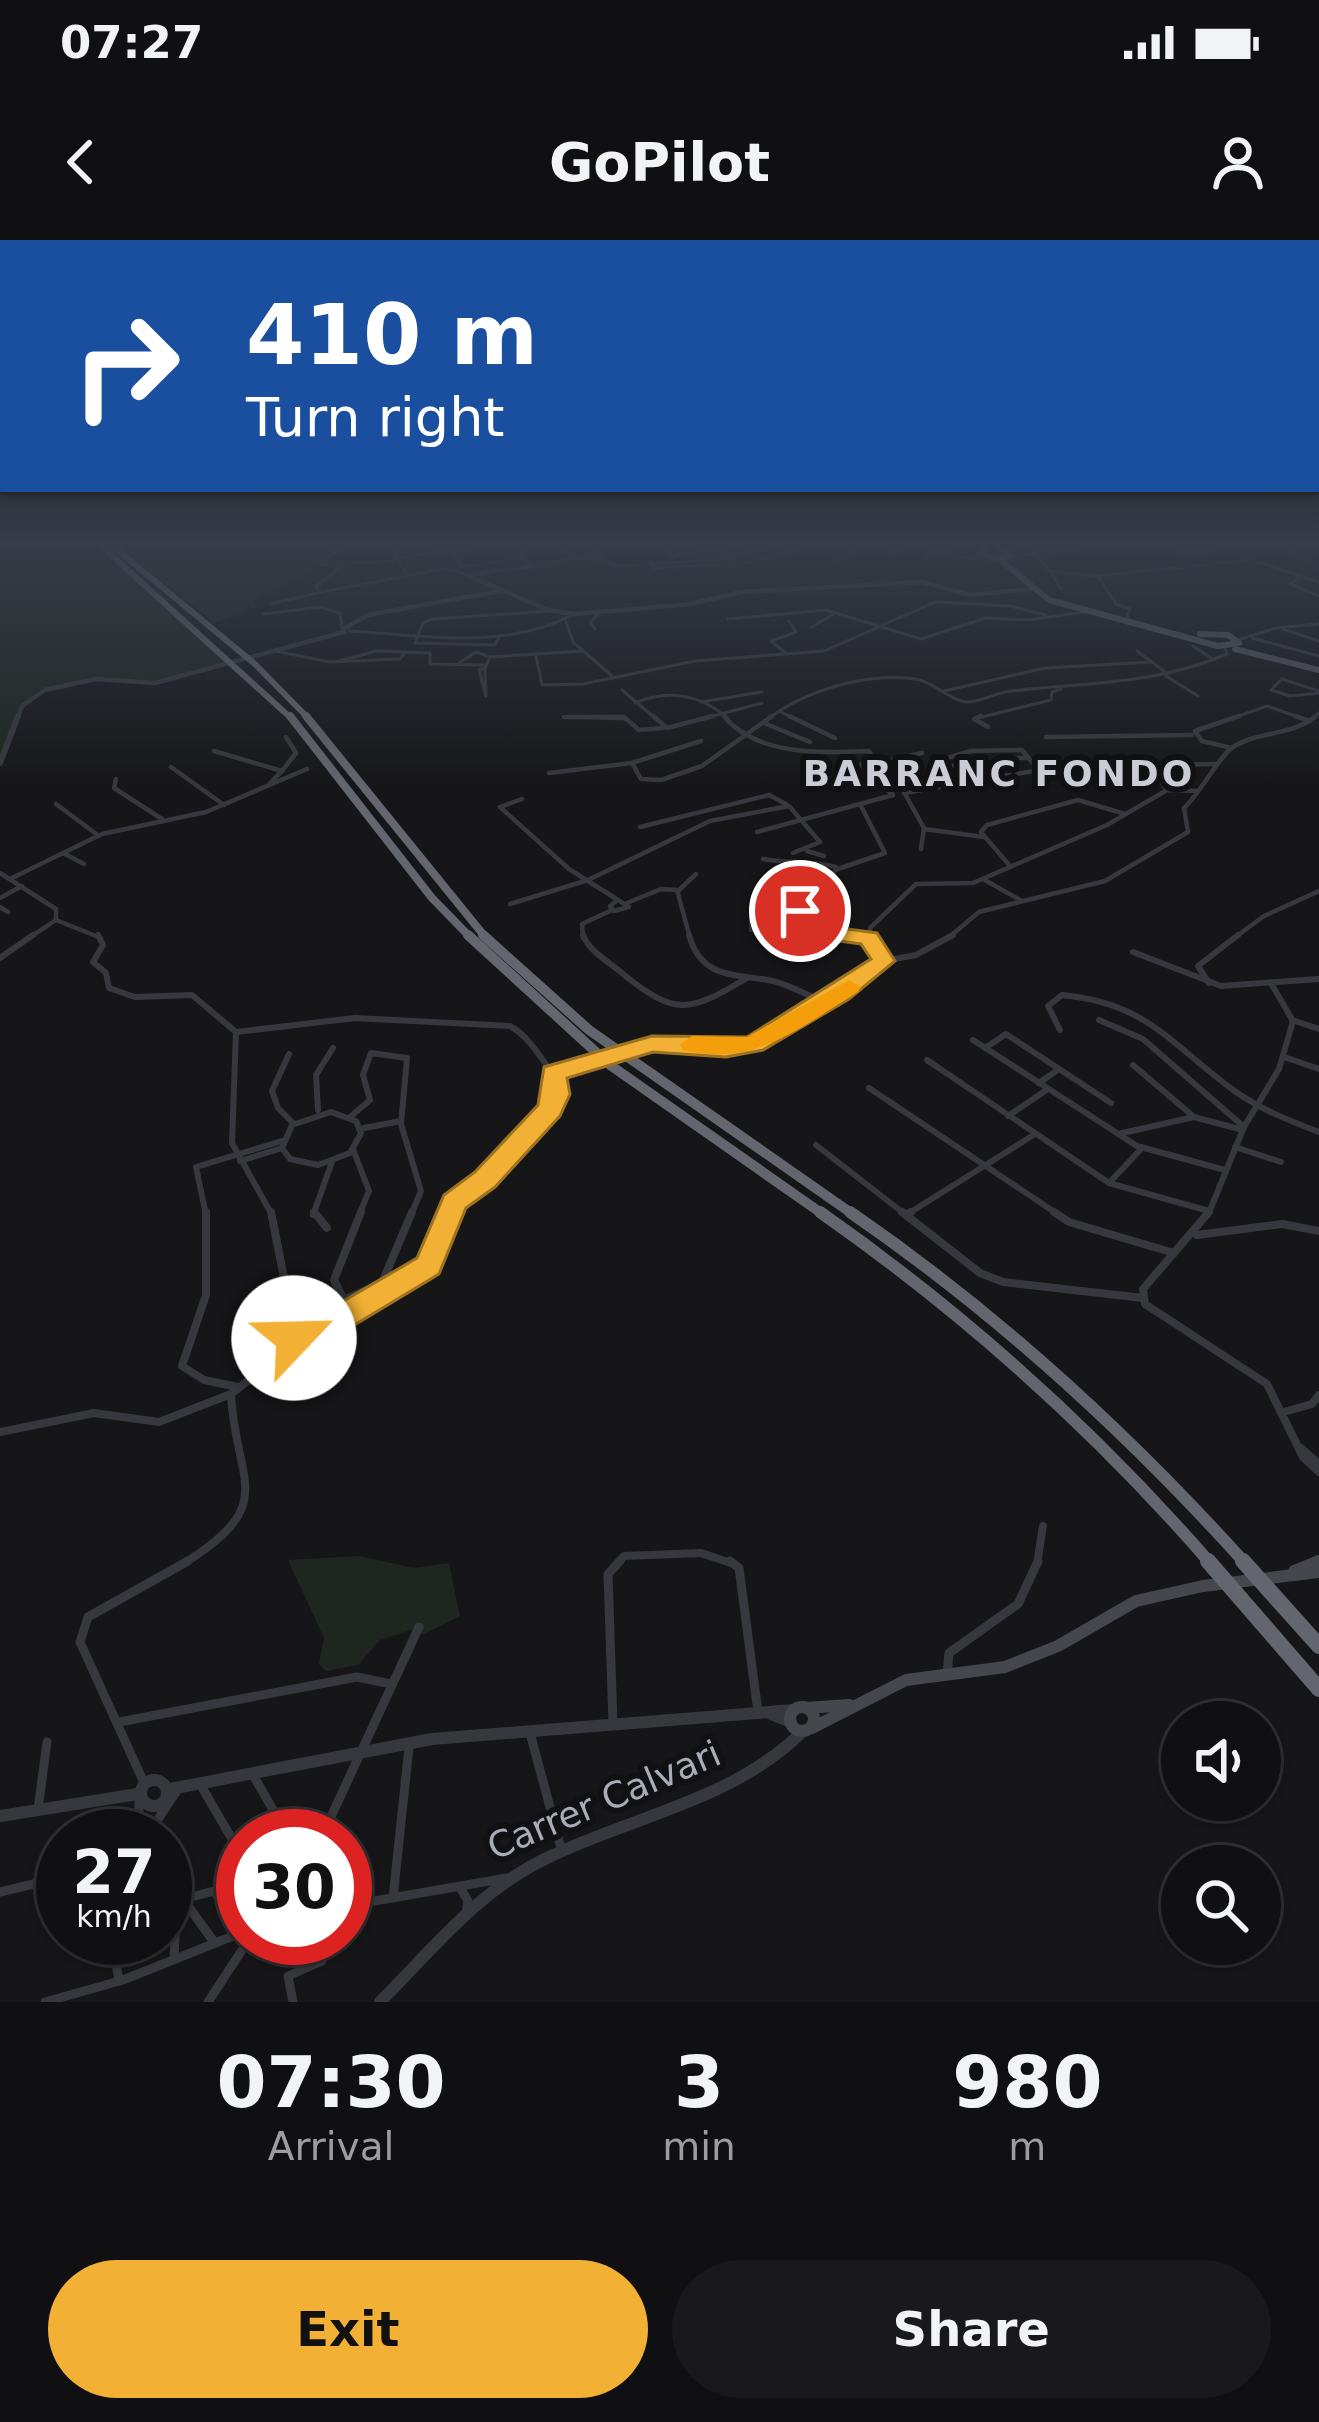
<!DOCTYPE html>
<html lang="en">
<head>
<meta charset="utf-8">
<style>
	:root { --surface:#101012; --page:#19191b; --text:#f1f3f6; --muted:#9c9d9f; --line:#303032; --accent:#f2b134 }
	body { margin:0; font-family:"DejaVu Sans",sans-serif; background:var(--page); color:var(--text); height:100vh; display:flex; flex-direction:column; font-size:45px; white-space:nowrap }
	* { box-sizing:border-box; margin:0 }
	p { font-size:39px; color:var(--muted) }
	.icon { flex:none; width:66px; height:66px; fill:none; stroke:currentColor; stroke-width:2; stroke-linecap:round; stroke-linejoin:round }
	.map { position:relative; height:1762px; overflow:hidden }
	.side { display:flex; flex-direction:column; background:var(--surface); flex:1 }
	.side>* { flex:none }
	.banner { position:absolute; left:0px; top:0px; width:1320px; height:252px; box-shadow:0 3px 9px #0004,0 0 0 3px var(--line); background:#1a4fa0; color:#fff; overflow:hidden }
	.controls { position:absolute; left:1161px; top:1461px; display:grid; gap:24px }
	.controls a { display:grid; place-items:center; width:120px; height:120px; border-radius:50%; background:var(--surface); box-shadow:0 3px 9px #0004,0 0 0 3px var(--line); font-size:60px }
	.speed { position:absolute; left:36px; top:1569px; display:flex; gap:24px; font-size:60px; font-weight:700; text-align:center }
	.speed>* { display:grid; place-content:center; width:156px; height:156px; border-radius:50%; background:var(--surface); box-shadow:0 3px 9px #0004,0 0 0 3px var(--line); line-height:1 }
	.speed small { font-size:30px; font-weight:400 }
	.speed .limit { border:18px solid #d22; background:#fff; color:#111 }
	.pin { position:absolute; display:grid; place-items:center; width:102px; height:102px; color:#fff; margin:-51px; border:6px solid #fff; border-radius:50%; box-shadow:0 3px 12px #0007 }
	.me { position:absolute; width:132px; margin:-66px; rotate:66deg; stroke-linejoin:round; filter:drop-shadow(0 0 9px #0008) }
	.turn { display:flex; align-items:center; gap:42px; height:252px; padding:0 48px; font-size:54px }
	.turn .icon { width:156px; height:156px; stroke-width:2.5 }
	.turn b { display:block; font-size:84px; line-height:102px }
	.eta { display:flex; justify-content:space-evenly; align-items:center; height:204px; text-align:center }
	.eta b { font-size:72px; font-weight:800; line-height:84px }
	.cta { display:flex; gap:24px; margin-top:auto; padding:24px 48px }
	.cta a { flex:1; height:138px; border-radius:72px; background:var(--accent); color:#111; font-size:48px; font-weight:800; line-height:138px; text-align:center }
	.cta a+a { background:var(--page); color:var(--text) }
	.status { display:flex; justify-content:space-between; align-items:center; height:84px; padding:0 60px; background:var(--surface); direction:ltr }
	.status svg { height:33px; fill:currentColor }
	header { display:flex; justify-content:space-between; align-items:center; height:156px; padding:0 48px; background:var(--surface); font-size:54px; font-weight:800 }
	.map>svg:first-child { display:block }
</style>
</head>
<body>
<div class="status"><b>07:27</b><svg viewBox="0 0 49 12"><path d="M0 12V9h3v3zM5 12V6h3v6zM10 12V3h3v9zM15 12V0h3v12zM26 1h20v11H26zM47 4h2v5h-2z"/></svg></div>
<header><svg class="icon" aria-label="back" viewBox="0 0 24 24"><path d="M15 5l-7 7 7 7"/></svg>GoPilot<svg class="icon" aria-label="person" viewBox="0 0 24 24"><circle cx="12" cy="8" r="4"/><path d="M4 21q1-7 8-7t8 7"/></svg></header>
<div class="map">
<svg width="1319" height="1762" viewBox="0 0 1319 1762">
	<rect width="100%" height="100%" fill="#161618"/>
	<g fill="#1e261f">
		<polygon points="0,303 91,303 231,421 145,443 107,439 40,450 20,467 0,521"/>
		<polygon points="116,303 342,303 301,337 253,360 257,368 214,383"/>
		<polygon points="359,1316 414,1328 449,1323 460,1376 422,1395 420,1387 380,1400 358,1425 326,1431 319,1424 324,1398 288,1320"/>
	</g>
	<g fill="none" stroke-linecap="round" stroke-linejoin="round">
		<g stroke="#37383d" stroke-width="3">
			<polyline points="389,303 407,336 447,328 466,335"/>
			<polyline points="514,303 532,327"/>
			<polyline points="554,303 574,319"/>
			<polyline points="708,303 738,325 786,313"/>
			<polyline points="908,303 972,319 985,317"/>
			<polyline points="1162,303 1185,314 1248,303"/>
			<polyline points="1278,303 1319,328"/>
			<polyline points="452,311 461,327 525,318"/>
			<polyline points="786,313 823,303"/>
			<polyline points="890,315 911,304"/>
			<polyline points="1036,315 1050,331 1098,336 1252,320 1319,342"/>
			<polyline points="671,316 753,303"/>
			<polyline points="1013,316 1123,303"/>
			<polyline points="394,318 511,303"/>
			<polyline points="674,318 667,313 670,308 706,303"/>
			<polyline points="595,319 616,326 600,318"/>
			<polyline points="925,319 939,311"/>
			<polyline points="838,320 869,303"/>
			<polyline points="395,321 343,324 316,347 321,352 407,336"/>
			<polyline points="651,321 653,328 731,324 729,318"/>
			<polyline points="339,324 319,325 345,304 388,303"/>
			<polyline points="616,326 712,320 792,303"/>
			<polyline points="1050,331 1061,349"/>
			<polyline points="1098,336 1116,364 1130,369 1127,378"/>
			<polyline points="1299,338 1290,344 1319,356"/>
			<polyline points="270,364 321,352"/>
			<polyline points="263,374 320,367 340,373 342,388"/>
			<polyline points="728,379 826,370 921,399 986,378 1028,380 1090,371"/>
			<polyline points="566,382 573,402 612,436"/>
			<polyline points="812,387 835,373"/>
			<polyline points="595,389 590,383 600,372"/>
			<polyline points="1283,389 1319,401"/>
			<path d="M 349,391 C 423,395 507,411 574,374"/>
			<polyline points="500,395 495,405 415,403 423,383 433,379 551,371"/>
			<polyline points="1252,398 1319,416"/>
			<polyline points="1238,400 1276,388 1319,384"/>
			<polyline points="1193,406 1214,420"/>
			<polyline points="276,411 329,422 400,419 406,412"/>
			<polyline points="1137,411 1168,434"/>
			<polyline points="787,414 771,401 796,392 789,381"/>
			<polyline points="536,416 542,445 583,444 695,421 824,411 935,362 1010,366 1046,375"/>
			<polyline points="336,422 376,411 430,413 430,424 485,425"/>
			<polyline points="459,423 476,412 490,417"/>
			<polygon points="485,428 486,456 479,430"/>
			<polyline points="485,428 490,417 583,411"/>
			<polyline points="1166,436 1198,456"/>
			<polyline points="1282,439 1271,450 1290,456 1319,453"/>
			<polyline points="1282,439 1319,451"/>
			<polyline points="622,450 656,479"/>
			<polyline points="944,451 1045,428 1152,422"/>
			<polyline points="701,462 762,452"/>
			<path d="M 635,463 C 668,449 701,454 728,479"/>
			<polyline points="781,472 795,479"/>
			<polyline points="564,477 626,479"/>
			<polyline points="702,479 762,463"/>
			<path d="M 768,479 C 806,450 867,432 916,439 C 934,442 949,460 966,462 C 979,463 997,452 1011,451 C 1087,442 1155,445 1227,414 L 1225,407"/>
			<polyline points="974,479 1051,460 1052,452 1061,449"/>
			<polyline points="1230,479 1267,466 1304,479"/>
			<polyline points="1312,479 1319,473"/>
		</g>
		<g stroke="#37383d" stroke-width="4.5">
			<polyline points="653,476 667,488 713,476"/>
			<path d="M 724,476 C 756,516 822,513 869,511 L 872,517 L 860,525 L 893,555"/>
			<polyline points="789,476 835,498"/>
			<polyline points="981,476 974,479 988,487"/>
			<polyline points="1295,476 1310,481"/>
			<polyline points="564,477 624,477 639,490 663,488"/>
			<polyline points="764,483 810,502"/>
			<polyline points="1046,497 1192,495"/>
			<polyline points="1231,508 1202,501 1195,491 1239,476"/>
			<polyline points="214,511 282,531 270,543"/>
			<polyline points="996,518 1028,518"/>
			<polyline points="632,523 701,501"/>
			<polyline points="965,523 949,527 937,521 971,511 1022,510 1036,527"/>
			<polyline points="1147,523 1166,549"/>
			<polyline points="171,527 224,565"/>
			<polyline points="861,527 922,513"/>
			<polyline points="992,530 1002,547"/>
			<polyline points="282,531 296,513 286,497"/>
			<polyline points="549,533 632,523 641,539 661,540 702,526 772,476"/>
			<polyline points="116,539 114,548 162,579"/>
			<polyline points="904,553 1058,527 1215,524"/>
			<polyline points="905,554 924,588 921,609"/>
			<polyline points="522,559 500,567 569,629 629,667 614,671 610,666 615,662"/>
			<polyline points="56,564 99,596"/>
			<polyline points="860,564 885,613 835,630 829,646 798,675 834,696 869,698"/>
			<polyline points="640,587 769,555 786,564"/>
			<polyline points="924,589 984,597"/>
			<polyline points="757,592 893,555"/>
			<polyline points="807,611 824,616"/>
			<polyline points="63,613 84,624"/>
			<path d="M 763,619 C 789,624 810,620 836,627"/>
			<polyline points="1010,626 981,592 987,585 1078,560 1125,574"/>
			<polyline points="0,633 56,669 56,680 29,698"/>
			<polyline points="10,639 102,594 206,572 307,529"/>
			<polyline points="983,639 1022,661"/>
			<polyline points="678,651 696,634"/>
			<polyline points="0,658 22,646"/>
			<polyline points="627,663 661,649 677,650 690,698"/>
			<polyline points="510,664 588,640 710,581 789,566 820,602 793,613"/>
			<polyline points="0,667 8,672"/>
			<polyline points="775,668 780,653 795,642"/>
			<polyline points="56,680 101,698"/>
			<polyline points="751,690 751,678 761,664 798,676"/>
			<polyline points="583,698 582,684 612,670"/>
			<polyline points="869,698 870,688 916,644 973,643 1107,585 1167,550 1198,551"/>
			<path d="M 948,698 L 979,672 L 1105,641 L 1188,592 L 1184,568 C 1202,551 1219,516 1233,507 C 1258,491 1292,496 1316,476"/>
			<polyline points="1234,698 1264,676 1319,651"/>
		</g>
		<g stroke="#37383d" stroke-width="6">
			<polyline points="98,695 103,705 93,722 106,733 109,748 135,757 192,755 236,792"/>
			<path d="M 583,695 C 589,711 609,722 623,734 C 676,777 690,772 747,738"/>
			<path d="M 689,695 C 701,738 733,734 768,740 C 787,743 806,755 824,762"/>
			<polyline points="833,695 869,698"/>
			<polyline points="868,695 884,721"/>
			<polyline points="1133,712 1221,746 1319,739"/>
			<polyline points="0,718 33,695"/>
			<polyline points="1209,743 1198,726 1238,695"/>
			<polyline points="1099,780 1143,799 1244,887"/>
			<polyline points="1292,780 1319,789"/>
			<path d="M 1060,790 L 1048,766 L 1062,755 C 1148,763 1171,805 1236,852 C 1262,870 1290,881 1319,892"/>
			<polyline points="236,792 232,903 272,975"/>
			<path d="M 236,792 L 355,778 L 510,786 C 525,794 533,807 543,820 C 591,881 467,929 449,975"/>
			<polyline points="973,800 1137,906 1225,930"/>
			<polyline points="985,808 1006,794 1111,863"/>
			<polyline points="289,814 272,851 278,868 294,884"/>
			<polyline points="1284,817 1319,829"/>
			<polyline points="927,820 1109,943 1209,971"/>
			<polyline points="1133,825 1194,877"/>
			<polyline points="554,833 652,804 675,801 726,809 754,804 884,721 916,715 953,695"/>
			<polyline points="1039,843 1059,829"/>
			<polyline points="869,848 1059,975"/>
			<polyline points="318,870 316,835 333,808"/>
			<polygon points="331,872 356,881 361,893 350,913 318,925 290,919 282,908 292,885"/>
			<polyline points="1008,876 1048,849"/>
			<polyline points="350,877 370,860 363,835 371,813 407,818 401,884 421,951 411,975"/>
			<polyline points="359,889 401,881"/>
			<polyline points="1118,894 1194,877 1243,890"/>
			<polyline points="816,905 906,975"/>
			<polyline points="1235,907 1281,922"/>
			<polyline points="353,909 369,951 359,975"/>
			<polyline points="240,921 282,908"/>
			<polyline points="1109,943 1142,908"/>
			<polyline points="206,975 196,927 282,901"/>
			<polyline points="313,975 332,922"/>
			<polyline points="906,975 1035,894"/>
			<polyline points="1208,975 1244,887 1279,829 1293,781 1272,745"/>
		</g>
		<g stroke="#37383d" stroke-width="8">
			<polyline points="206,972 206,1055 182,1126 204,1140 238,1147"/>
			<polyline points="271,972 297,1104"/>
			<polyline points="314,972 327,988"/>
			<polyline points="361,972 334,1040 344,1060 382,1043 412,972"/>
			<polyline points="902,972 980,1033 1003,1042 1143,1058"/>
			<polyline points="1054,972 1069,982 1174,1013"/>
			<polyline points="1209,972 1143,1049 1145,1064 1267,1144 1303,1217 1319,1232"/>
			<polyline points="906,975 911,972"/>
			<polyline points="1197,995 1282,984 1319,991"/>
			<polyline points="1284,1172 1312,1164 1319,1155"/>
			<polyline points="0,1192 94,1173 159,1182 231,1154"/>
			<polyline points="1301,1208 1319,1224"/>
			<path d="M 183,1324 C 281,1263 235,1243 231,1154 L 292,1107 L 429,1025 L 450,972"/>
			<polyline points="617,1324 624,1316 701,1313 734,1324"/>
			<polyline points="1037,1324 1043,1286"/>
		</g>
		<g stroke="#37383d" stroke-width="9">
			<polyline points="730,1321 739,1328 758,1472"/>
			<polyline points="947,1435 949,1413 1018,1364 1038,1321"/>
			<polyline points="119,1482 357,1437 391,1444"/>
			<polyline points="613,1484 608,1334 620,1321"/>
			<polyline points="530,1493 561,1608"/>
			<polyline points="253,1535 288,1596"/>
			<polyline points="200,1544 243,1618"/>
			<polyline points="145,1545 80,1402 88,1377 188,1321"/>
			<polyline points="139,1559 139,1596"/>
			<polyline points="38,1569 47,1502"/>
			<polyline points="147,1596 178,1549"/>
			<polyline points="322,1596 419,1387"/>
			<polyline points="165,1634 214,1702"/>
			<polyline points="461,1649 468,1661 466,1673"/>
			<polyline points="177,1650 195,1656 214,1651 241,1691"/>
			<polyline points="0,1652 63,1637"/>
			<polyline points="393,1658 409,1507"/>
			<polyline points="345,1666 507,1638"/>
			<polyline points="112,1698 119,1741"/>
			<polyline points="174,1718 177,1654"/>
			<polyline points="45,1762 123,1740 243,1692"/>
			<polyline points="208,1762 250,1698"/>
			<polyline points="293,1762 288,1736 322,1721 326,1698"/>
		</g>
		<g stroke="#37383d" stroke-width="4.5">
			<polygon points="592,313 601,317 585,317"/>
			<polyline points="466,335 548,370 574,374 691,364 741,352 922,342 970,355 1031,349"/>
			<polyline points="468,335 585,318"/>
			<polyline points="345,388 368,375 500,351"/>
			<polyline points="17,479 22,466 45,450 96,439 155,443 344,392"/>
		</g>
		<polyline stroke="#37383d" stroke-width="6" points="0,523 18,476"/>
		<g stroke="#37383d" stroke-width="12">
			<polyline points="771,1474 791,1482"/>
			<circle cx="154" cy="1553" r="13"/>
			<polyline points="170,1549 432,1499 794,1470"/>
			<polyline points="0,1576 138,1554"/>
			<path d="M 380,1762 C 432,1710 479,1650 547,1618 C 633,1576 732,1561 802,1492"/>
		</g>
		<polyline stroke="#45474d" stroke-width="9" points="1312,1324 1319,1321"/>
		<g stroke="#45474d" stroke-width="12">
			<polyline points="1294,1331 1319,1321"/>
			<circle cx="802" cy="1479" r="12"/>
			<polyline points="806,1468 849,1465"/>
			<polyline points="812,1488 906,1440 1005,1427 1058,1406 1136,1361 1203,1346 1319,1332"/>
		</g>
		<g stroke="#53555c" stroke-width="6">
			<polyline points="985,308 980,313 994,319 1013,316 991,303"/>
			<polyline points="999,319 1049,360 1218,406 1239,403"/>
			<polyline points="1200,394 1228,395 1239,403"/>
			<polyline points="1235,409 1319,430"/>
		</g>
		<g stroke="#63666e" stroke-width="6">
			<polyline points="98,303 292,479"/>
			<polyline points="109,303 256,425 309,479"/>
		</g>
		<g stroke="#63666e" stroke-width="8">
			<polyline points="290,476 432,658 471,698"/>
			<polyline points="306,476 486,698"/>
		</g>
		<g stroke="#63666e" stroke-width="10">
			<polyline points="468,695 610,825 824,975"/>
			<polyline points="483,695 589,790 854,975"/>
		</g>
		<g stroke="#63666e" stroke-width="12">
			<path d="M 820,972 C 964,1073 1096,1191 1211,1324"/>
			<path d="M 850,972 C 997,1073 1126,1191 1246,1324"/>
		</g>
		<g stroke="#63666e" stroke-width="16">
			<polyline points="1208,1321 1319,1449"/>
			<polyline points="1243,1321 1319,1406"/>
		</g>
	</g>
	<linearGradient id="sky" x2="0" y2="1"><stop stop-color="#0c0c0d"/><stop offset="0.55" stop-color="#363c48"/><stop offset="1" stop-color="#363c48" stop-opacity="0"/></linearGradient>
	<rect width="1319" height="550" fill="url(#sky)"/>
	<polygon fill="#f2b134" stroke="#9d7322" stroke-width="3" points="792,666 808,666 811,675 832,687 877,693 895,721 849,759 763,810 726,817 653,812 567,838 570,854 560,876 495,947 466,968 439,1034 308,1113 285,1113 278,1098 283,1089 299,1087 417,1018 444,955 475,932 538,865 544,827 652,796 747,797 871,719 861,704 817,698 792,683"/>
	<path fill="#f59e0b" d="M 849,740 L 861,747 L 858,752 C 801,787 753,828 683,810 L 680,804 L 692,796 L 747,797 Z"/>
	<g text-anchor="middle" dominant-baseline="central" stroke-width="12" stroke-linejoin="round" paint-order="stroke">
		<g font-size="36" font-weight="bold" letter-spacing="3" fill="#c9ccd4" stroke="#111113">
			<text x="999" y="533">BARRANC FONDO</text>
		</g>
		<g font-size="36" fill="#a8adb8" stroke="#111113">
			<text transform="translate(604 1560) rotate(-23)">Carrer Calvari</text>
		</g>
	</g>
</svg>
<div class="controls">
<a><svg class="icon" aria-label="sound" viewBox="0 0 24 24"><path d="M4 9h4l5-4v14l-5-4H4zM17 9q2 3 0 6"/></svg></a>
<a><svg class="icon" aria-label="search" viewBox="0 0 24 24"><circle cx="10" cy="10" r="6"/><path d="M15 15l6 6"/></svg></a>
</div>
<div class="speed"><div>27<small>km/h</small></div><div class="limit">30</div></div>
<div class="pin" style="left:800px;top:671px;background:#d93025"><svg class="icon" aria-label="arrive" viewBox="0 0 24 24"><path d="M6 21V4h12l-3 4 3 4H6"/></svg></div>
<svg class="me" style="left:294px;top:1098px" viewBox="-20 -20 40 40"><circle r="19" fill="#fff"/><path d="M0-13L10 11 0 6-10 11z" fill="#f2b134"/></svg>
<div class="banner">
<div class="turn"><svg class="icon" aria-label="right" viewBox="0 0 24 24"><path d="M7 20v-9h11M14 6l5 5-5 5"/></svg><div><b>410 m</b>Turn right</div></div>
</div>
</div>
<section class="side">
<div class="eta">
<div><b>07:30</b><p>Arrival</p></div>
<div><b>3</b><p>min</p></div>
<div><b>980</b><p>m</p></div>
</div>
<div class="cta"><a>Exit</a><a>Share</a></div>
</section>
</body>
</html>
